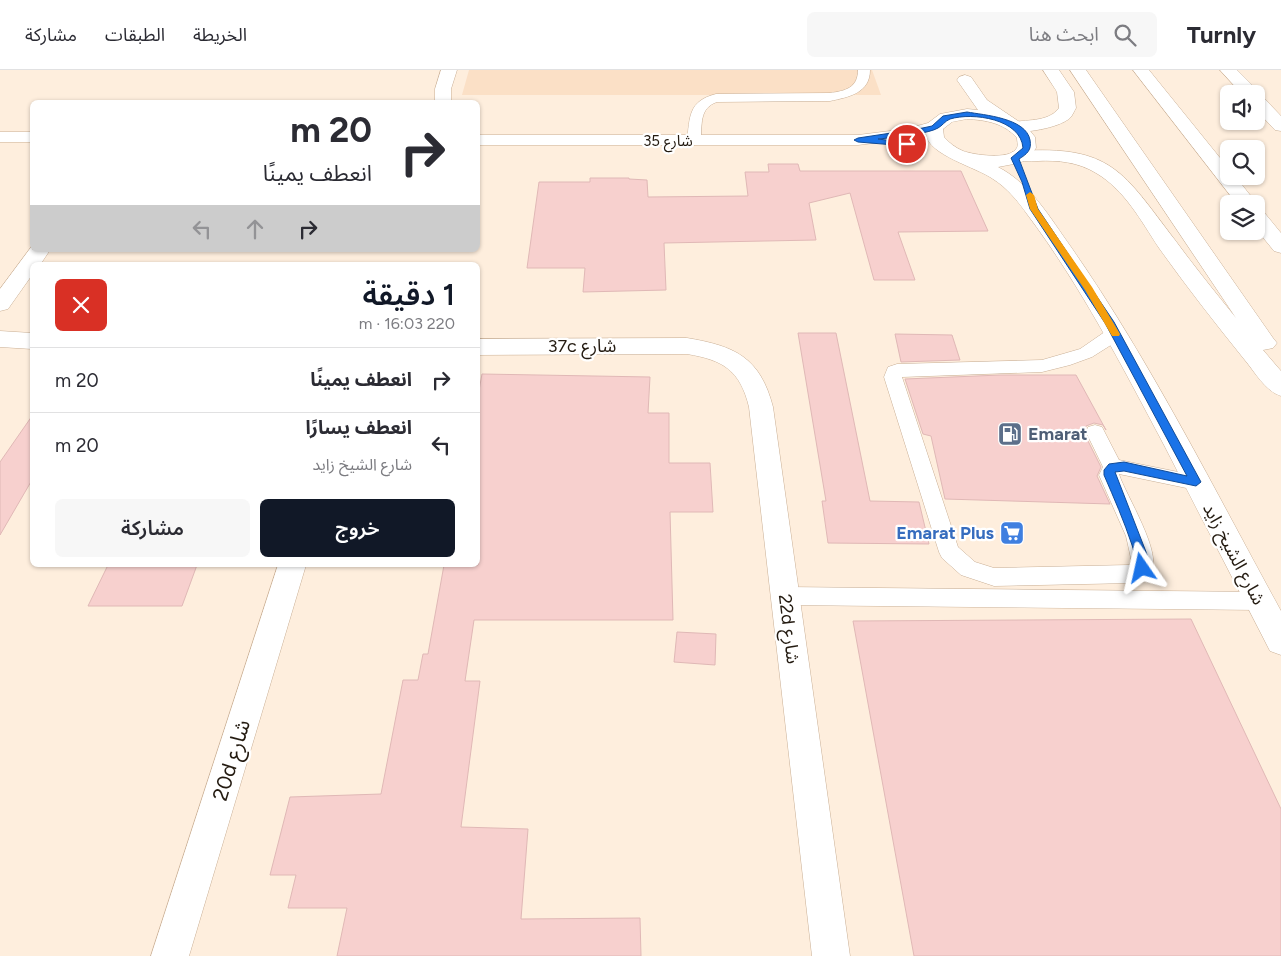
<!DOCTYPE html>
<html lang="ar">
<head>
<meta charset="utf-8">
<style>
	:root { --surface:#fff; --page:#f7f7f7; --text:#2b2b33; --muted:#7c7c81; --line:#e1e1e2; --accent:#111827 }
	body { margin:0; font-family:Figtree,"Noto Sans Arabic",sans-serif; background:var(--page); color:var(--text); direction:rtl; height:100vh; display:flex; flex-direction:column; font-size:19px; white-space:nowrap }
	* { box-sizing:border-box; margin:0 }
	p { font-size:16px; color:var(--muted) }
	.icon { flex:none; width:28px; height:28px; fill:none; stroke:currentColor; stroke-width:2; stroke-linecap:round; stroke-linejoin:round }
	.map { position:relative; flex:1; overflow:hidden; direction:ltr }
	.details { position:absolute; left:30px; top:192px; width:450px; height:305px; display:flex; flex-direction:column; background:var(--surface); border-radius:8px; box-shadow:0 1px 4px #0004; direction:rtl }
	.details>* { flex:none }
	.hud { position:absolute; left:30px; top:30px; width:450px; height:152px; border-radius:8px; box-shadow:0 1px 4px #0004; direction:rtl; background:#fff; color:var(--text); overflow:hidden }
	.fabs { position:absolute; left:1220px; top:15px; display:grid; gap:10px }
	.fabs a { display:grid; place-items:center; width:45px; height:45px; border-radius:8px; background:var(--surface); box-shadow:0 1px 4px #0004; font-size:25px }
	.pin { position:absolute; display:grid; place-items:center; width:42px; height:42px; color:#fff; margin:-21px; border:2px solid #fff; border-radius:50%; box-shadow:0 1px 5px #0007 }
	.me { position:absolute; width:55px; margin:-28px; rotate:349deg; stroke-linejoin:round; filter:drop-shadow(0 0 4px #0008) }
	.turn { display:flex; align-items:center; gap:18px; height:105px; padding:0 25px; font-size:22px }
	.turn .icon { width:65px; height:65px; stroke-width:2.5 }
	.turn b { display:block; font-size:35px; line-height:42px }
	.lanes { display:flex; align-items:center; height:48px; padding:0 25px; background:#0003; justify-content:center; gap:25px; direction:ltr }
	.lanes .off { opacity:.35 }
	.round { display:grid; place-items:center; flex:none; width:52px; height:52px; border-radius:8px; background:var(--page) }
	.summary { display:flex; align-items:center; justify-content:space-between; height:85px; padding:0 25px }
	h1 { font-size:30px; font-weight:600; line-height:38px; color:var(--accent) }
	.primary-button { display:flex; gap:10px; margin-top:auto; padding:10px 25px }
	.primary-button a { flex:1; height:58px; border-radius:8px; background:var(--accent); color:#fff; font-size:20px; font-weight:600; line-height:58px; text-align:center }
	.primary-button a+a { background:var(--page); color:var(--text) }
	ul { padding:0; list-style:none }
	li { display:flex; align-items:center; gap:15px; height:65px; padding:0 25px; border-top:1px solid var(--line) }
	li div { flex:1 }
	li b { display:block; font-size:19px }
	li em { font-style:normal }
	header { display:flex; align-items:center; gap:30px; box-sizing:border-box; height:70px; padding:0 25px; background:var(--surface); border-bottom:1px solid var(--line) }
	header strong { font-size:24px }
	nav { display:flex; gap:28px; margin-inline-start:auto; font-size:18px }
	.search { width:350px; height:45px; background:var(--page); display:flex; align-items:center; gap:12px; box-sizing:border-box; padding:0 18px; border-radius:8px; color:var(--muted); font-size:19px }
	.map>svg:first-child { display:block }
</style>
</head>
<body>
<header>
<strong>Turnly</strong>
<div class="search"><svg class="icon" aria-label="search" viewBox="0 0 24 24"><circle cx="10" cy="10" r="6"/><path d="M15 15l6 6"/></svg>ابحث هنا</div>
<nav><a>الخريطة</a><a>الطبقات</a><a>مشاركة</a></nav>
</header>
<div class="map">
<svg width="1281" height="886" viewBox="0 0 1281 886">
	<rect width="100%" height="100%" fill="#feeedd"/>
	<polygon fill="#fbe0c6" points="469,0 872,0 881,25 462,25"/>
	<g fill="#f7d0ce" stroke="#e0b8b6">
		<polygon points="768,94 798,94 800,101 961,101 988,161 898,162 915,210 874,210 850,123 809,133 816,170 664,173 666,220 583,222 585,198 527,198 539,112 590,112 590,108 629,108 629,109 647,110 648,127 748,126 745,102 769,102"/>
		<polygon points="798,263 836,263 870,431 919,432 929,474 828,473 822,431 826,431"/>
		<polygon points="895,264 952,265 960,290 901,292"/>
		<polygon points="482,304 650,307 648,343 669,343 669,393 710,393 713,442 670,442 673,550 474,550 465,611 480,611 461,757 528,759 521,849 640,848 641,886 337,886 347,838 288,838 296,805 270,805 290,727 381,724 403,610 418,610 423,584 428,584 444,495 478,495 478,326"/>
		<polygon points="1000,305 1076,305 1106,360 1103,355 1094,353 1086,356 1084,363 1101,397 1097,406 1110,434 945,429 931,366 923,364 905,309"/>
		<polygon points="32,346 32,410 0,465 0,392"/>
		<polygon points="108,495 197,495 182,536 88,536"/>
		<polygon points="1191,549 1281,739 1281,886 914,886 853,551"/>
		<polygon points="677,562 716,564 715,595 674,592"/>
	</g>
	<g fill="none" stroke-linecap="round" stroke-linejoin="round">
		<defs>
			<g id="lane">
				<path d="M 858,0 L 870,0 C 870,23 849,27 830,31 L 717,32 C 699,38 702,55 701,71 L 694,75 L 687,71 C 690,47 688,31 716,24 L 830,23 C 845,21 858,18 858,0 Z"/>
				<path d="M 1115,257 L 1121,259 L 1123,263 L 1111,275 L 1092,287 L 1070,295 L 1042,302 L 902,307 L 958,477 L 975,492 L 994,498 L 1129,495 L 1132,493 L 1126,466 L 1099,405 L 1103,397 L 1086,362 L 1088,357 L 1095,355 L 1102,357 L 1119,390 L 1203,407 L 1206,412 L 1203,417 L 1196,420 L 1119,404 C 1125,424 1165,486 1150,504 C 1146,509 1138,511 1132,513 L 994,516 L 961,505 L 942,488 L 939,482 L 884,307 L 888,297 L 897,294 L 1042,290 L 1080,279 L 1109,259 Z"/>
				<polygon points="785,517 1260,522 1268,524 1271,531 1268,538 1260,540 785,535 777,533 774,526 777,519"/>
			</g>
			<g id="street">
				<polygon points="441,0 457,0 451,19 451,32 435,32 435,19"/>
				<path d="M 965,5 L 971,7 L 987,30 L 1027,57 L 1035,67 L 1036,78 L 1028,89 L 1019,93 L 998,97 C 1031,114 1050,148 1071,177 C 1151,292 1214,419 1281,541 L 1281,585 L 1270,581 C 1235,512 1199,444 1164,375 C 1122,296 1081,216 1027,144 C 1018,131 1006,117 993,109 C 976,97 928,85 926,64 L 906,69 L 858,75 L 478,75 L 478,65 L 858,65 L 906,59 L 928,53 L 940,44 L 967,39 L 978,40 L 957,10 L 959,7 ZM 967,49 C 986,50 1004,53 1017,68 C 1017,72 1019,76 1016,79 C 1009,90 974,85 963,81 C 956,78 949,73 944,67 L 943,59 L 952,52 Z"/>
				<rect x="0" y="62" width="32" height="10"/>
				<polygon points="32,176 32,180 50,180 40,195 32,195 32,205 8,239 0,241 0,219"/>
				<polygon points="0,261 32,263 32,279 0,277"/>
				<path d="M 687,268 C 735,276 760,287 773,337 L 850,886 L 812,886 L 749,337 C 740,300 723,290 687,284 L 478,285 L 478,269 Z"/>
				<polygon points="278,495 306,495 189,886 151,886"/>
			</g>
			<g id="highway">
				<path d="M 1043,0 L 1059,0 L 1074,22 L 1076,38 C 1074,41 1073,45 1070,48 C 1059,58 1023,64 1009,61 L 1006,57 L 1009,53 C 1025,49 1048,53 1059,38 L 1057,22 Z"/>
				<path d="M 1070,0 L 1086,0 L 1273,268 L 1277,273 L 1273,278 L 1263,280 L 1281,301 L 1281,326 C 1265,321 1255,302 1244,289 C 1215,253 1186,216 1159,178 C 1141,151 1125,120 1096,103 C 1078,92 1058,90 1038,91 C 1029,91 1020,92 1012,90 L 1009,86 L 1012,82 L 1018,81 C 1112,75 1123,102 1175,170 C 1194,196 1215,222 1236,248 Z"/>
				<polygon points="1133,0 1149,0 1229,99 1229,106 1235,106 1254,130 1257,134 1256,135 1237,134"/>
				<polygon points="1220,0 1237,0 1257,20 1258,26 1262,26 1281,46 1281,61 1275,60 1256,40 1256,24 1242,24"/>
				<polygon points="1256,139 1263,141 1281,163 1281,183 1274,181 1256,159"/>
			</g>
		</defs>
		<use href="#lane" stroke="#c9af95" stroke-width="1"/>
		<use href="#street" stroke="#c9af95" stroke-width="1"/>
		<use href="#highway" stroke="#c9af95" stroke-width="1"/>
		<use href="#lane" fill="#fff" fill-rule="evenodd"/>
		<use href="#street" fill="#fff" fill-rule="evenodd"/>
		<use href="#highway" fill="#fff" fill-rule="evenodd"/>
	</g>
	<path fill="#1a73e8" stroke="#114b97" d="M 967,42 C 984,45 1026,48 1030,70 C 1032,80 1027,84 1019,89 L 1038,139 L 1114,252 L 1201,412 L 1196,416 L 1124,401 L 1115,402 L 1148,487 L 1146,502 L 1138,502 C 1135,496 1135,483 1132,475 C 1124,451 1114,428 1104,405 L 1104,400 L 1109,394 L 1124,392 L 1187,406 L 1105,253 L 1030,139 L 1022,112 L 1011,88 L 1023,78 C 1021,49 973,42 950,49 C 945,51 942,56 938,58 C 933,61 925,62 919,64 C 906,66 891,68 878,69 L 910,73 L 911,74 L 907,76 L 858,72 L 854,70 L 858,68 L 918,59 L 932,56 L 943,46 Z"/>
	<polygon fill="#f59e0b" points="1030,122 1034,125 1038,139 1092,217 1120,264 1119,266 1112,266 1085,220 1030,139 1026,125"/>
	<defs>
		<symbol id="fuel-square" viewBox="-11 -11 22 22"><rect x="-9" y="-9" width="18" height="18" rx="4" fill="#5c6f8a" stroke="#fff"/><path d="M-5.5-6h7V0h2V4h1.3V-2.5L3-4.5l.8-.8L6-3V5H2.5V1h-1V6h-7ZM-4.2-4.7v3.2H.2V-4.7Z" fill="#fff"/></symbol>
		<symbol id="supermarket-square" viewBox="-11 -11 22 22"><rect x="-9" y="-9" width="18" height="18" rx="4" fill="#3f7fe0" stroke="#fff"/><path d="M-6-5.5h2.5l.6 2H6L4.5 2H-2.5L-4.4-4H-6ZM-1.5 3.2a1.3 1.3 0 1 0 .1 0ZM3 3.2a1.3 1.3 0 1 0 .1 0Z" fill="#fff"/></symbol>
	</defs>
	<g fill-rule="evenodd">
		<use href="#fuel-square" x="996" y="350" width="28" height="28"/>
		<use href="#supermarket-square" x="998" y="449" width="28" height="28"/>
	</g>
	<g text-anchor="middle" dominant-baseline="central" stroke-width="4.5" stroke-linejoin="round" paint-order="stroke">
		<g font-size="15" fill="#241b11" stroke="#fff">
			<text x="668" y="71">شارع 35</text>
		</g>
		<g font-size="18" fill="#241b11" stroke="#fff">
			<text x="582" y="276">37c شارع</text>
			<text transform="translate(1234 484) rotate(62)">شارع الشيخ زايد</text>
			<text transform="translate(789 559) rotate(83)">22d شارع</text>
		</g>
		<g font-size="18" font-weight="bold" fill="#4e5e75" stroke="#fff" text-anchor="start">
			<text x="1028" y="364">Emarat</text>
		</g>
		<g font-size="18" font-weight="bold" fill="#366cbe" stroke="#fff" text-anchor="end">
			<text x="994" y="463">Emarat Plus</text>
		</g>
		<g font-size="21" fill="#241b11" stroke="#fff">
			<text transform="translate(231 690) rotate(-73)">20d شارع</text>
		</g>
	</g>
</svg>
<div class="fabs">
<a><svg class="icon" aria-label="sound" viewBox="0 0 24 24"><path d="M4 9h4l5-4v14l-5-4H4zM17 9q2 3 0 6"/></svg></a>
<a><svg class="icon" aria-label="search" viewBox="0 0 24 24"><circle cx="10" cy="10" r="6"/><path d="M15 15l6 6"/></svg></a>
<a><svg class="icon" aria-label="layers" viewBox="0 0 24 24"><path d="M12 4l9 5-9 5-9-5zM3 14l9 5 9-5"/></svg></a>
</div>
<div class="pin" style="left:907px;top:74px;background:#d93025"><svg class="icon" aria-label="arrive" viewBox="0 0 24 24"><path d="M6 21V4h12l-3 4 3 4H6"/></svg></div>
<svg class="me" style="left:1142px;top:498px" viewBox="-20 -20 40 40"><path d="M0-17L14 15 0 8-14 15z" fill="#1a73e8" stroke="#fff" stroke-width="4"/></svg>
<div class="hud">
<div class="turn"><svg class="icon" aria-label="right" viewBox="0 0 24 24"><path d="M7 20v-9h11M14 6l5 5-5 5"/></svg><div><b>20 m</b>انعطف يمينًا</div></div>
<div class="lanes"><svg class="icon off" aria-label="left" viewBox="0 0 24 24"><path d="M17 20v-9H6M10 6l-5 5 5 5"/></svg><svg class="icon off" aria-label="ahead" viewBox="0 0 24 24"><path d="M12 20V5M6 11l6-6 6 6"/></svg><svg class="icon" aria-label="right" viewBox="0 0 24 24"><path d="M7 20v-9h11M14 6l5 5-5 5"/></svg></div>
</div>
<section class="details">
<div class="summary"><div><h1>1 دقيقة</h1><p>220 m · 16:03</p></div><a class="round" style="background:#d93025;color:#fff"><svg class="icon" aria-label="close" viewBox="0 0 24 24"><path d="M6 6l12 12M18 6L6 18"/></svg></a></div>
<ul>
<li><svg class="icon" aria-label="right" viewBox="0 0 24 24"><path d="M7 20v-9h11M14 6l5 5-5 5"/></svg><div><b>انعطف يمينًا</b></div><em>20 m</em></li>
<li><svg class="icon" aria-label="left" viewBox="0 0 24 24"><path d="M17 20v-9H6M10 6l-5 5 5 5"/></svg><div><b>انعطف يسارًا</b><p>شارع الشيخ زايد</p></div><em>20 m</em></li>
</ul>
<div class="primary-button"><a>خروج</a><a>مشاركة</a></div>
</section>
</div>
</body>
</html>
